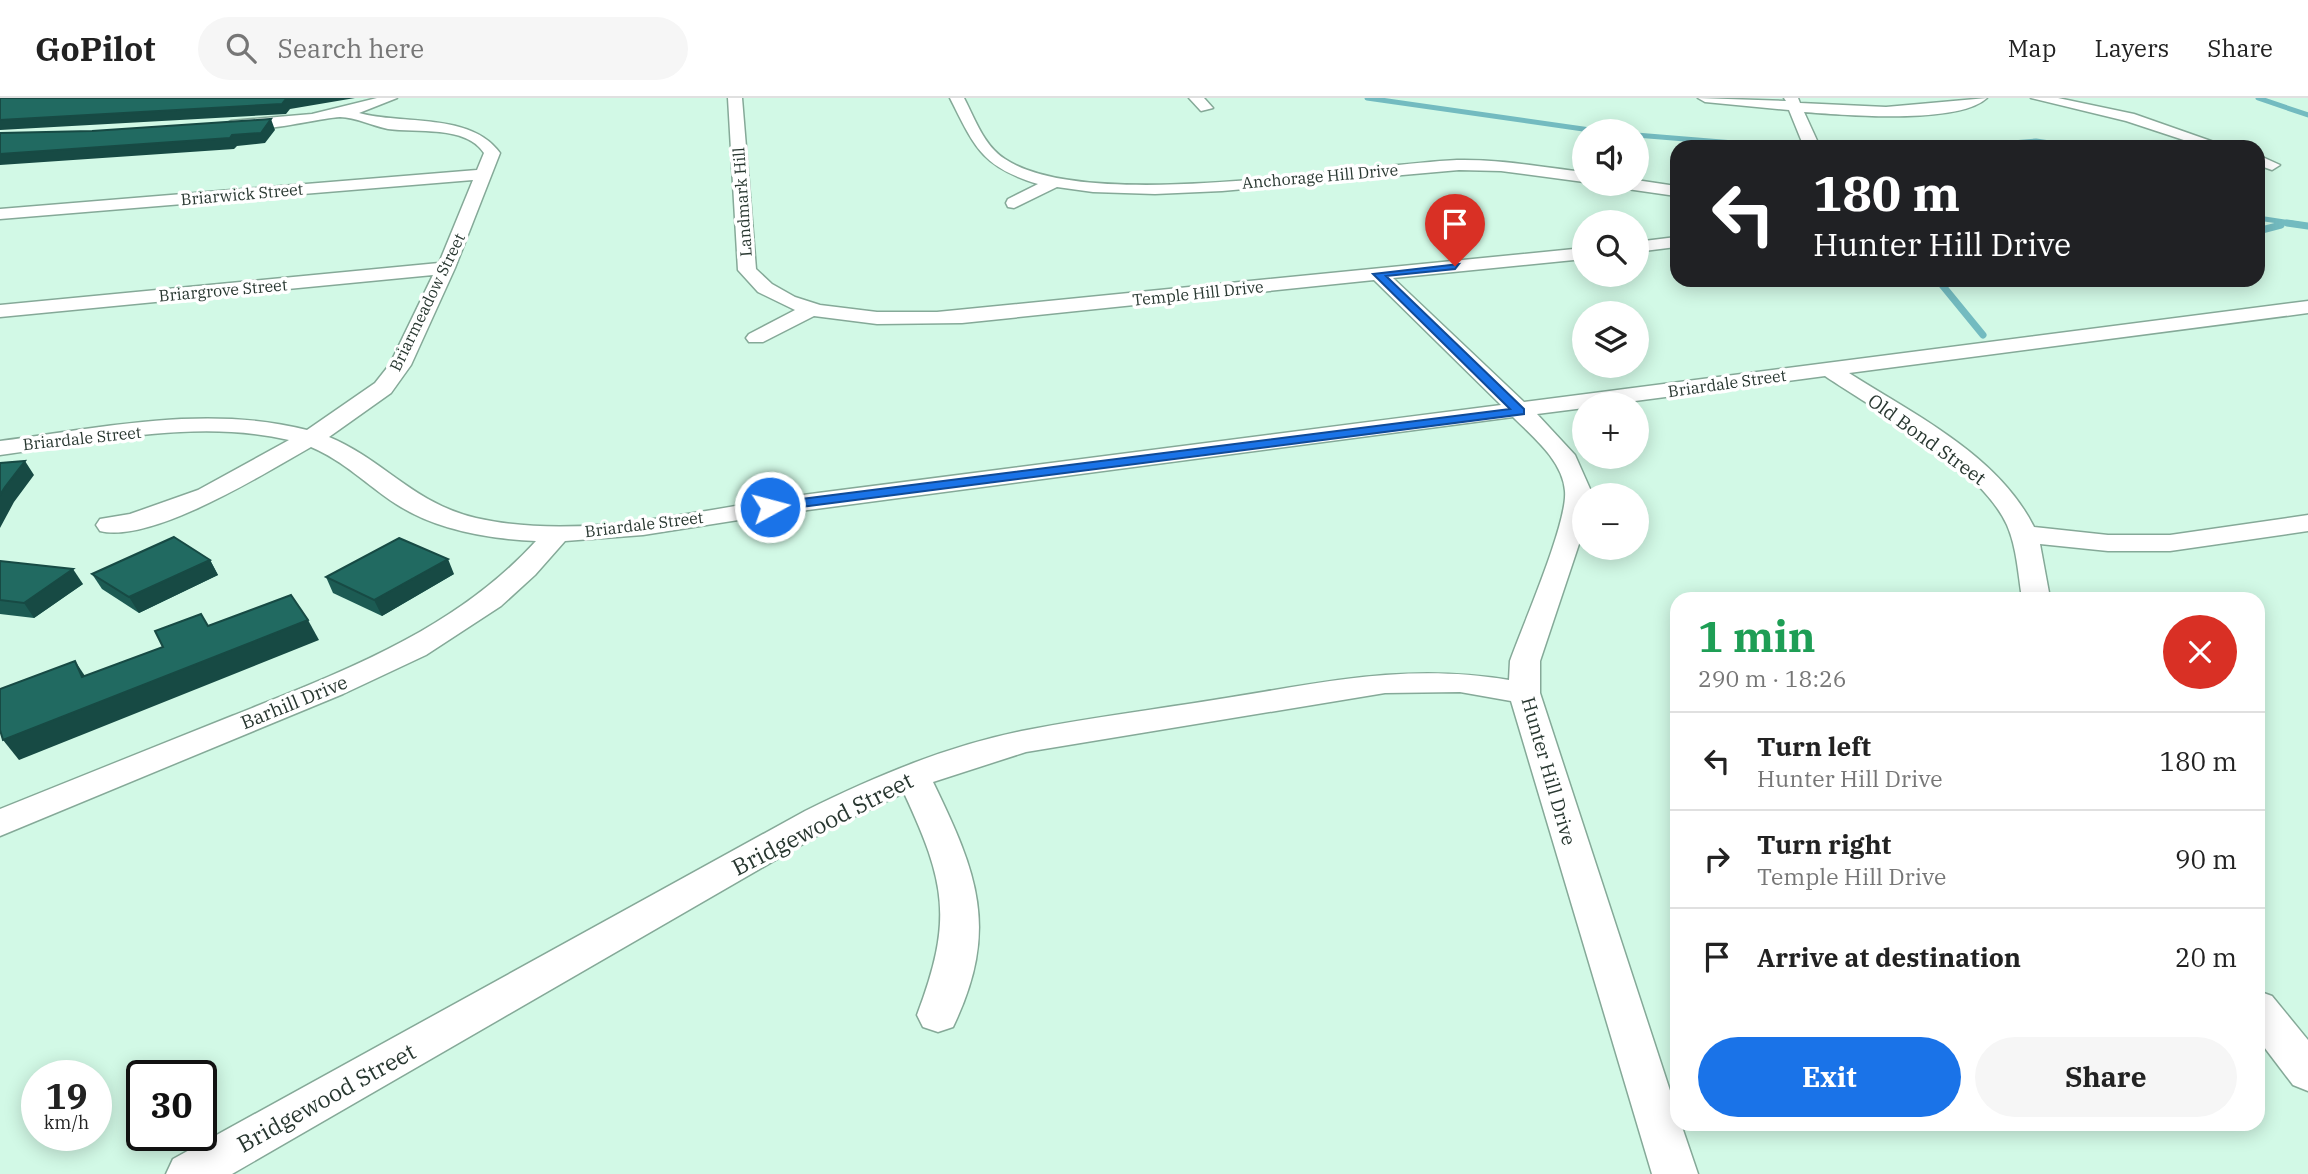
<!DOCTYPE html>
<html lang="en">
<head>
<meta charset="utf-8">
<style>
	:root { --surface:#fff; --page:#f6f6f6; --text:#222; --muted:#767676; --line:#e0e0e0; --accent:#1a73e8 }
	body { margin:0; font-family:"IBM Plex Serif",serif; background:var(--page); color:var(--text); height:100vh; display:flex; flex-direction:column; font-size:26px; white-space:nowrap }
	* { box-sizing:border-box; margin:0 }
	p { font-size:23px; color:var(--muted) }
	.icon { flex:none; width:38px; height:38px; fill:none; stroke:currentColor; stroke-width:2; stroke-linecap:round; stroke-linejoin:round }
	.map { position:relative; flex:1; overflow:hidden }
	.drawer { position:absolute; left:1670px; top:494px; width:595px; height:539px; display:flex; flex-direction:column; background:var(--surface); border-radius:21px; box-shadow:0 4px 18px #0003 }
	.drawer>* { flex:none }
	.guide { position:absolute; left:1670px; top:42px; width:595px; height:147px; border-radius:21px; box-shadow:0 4px 18px #0003; background:#202124; color:#fff; overflow:hidden }
	.tools { position:absolute; left:1572px; top:21px; display:grid; gap:14px }
	.tools a { display:grid; place-items:center; width:77px; height:77px; border-radius:50%; background:var(--surface); box-shadow:0 4px 18px #0003; font-size:35px }
	.speed { position:absolute; left:21px; top:962px; display:flex; gap:14px; font-size:35px; font-weight:700; text-align:center }
	.speed>* { display:grid; place-content:center; width:91px; height:91px; border-radius:50%; background:var(--surface); box-shadow:0 4px 18px #0003; line-height:1 }
	.speed small { font-size:18px; font-weight:400 }
	.speed .limit { border:4px solid #111; border-radius:10px; background:#fff; color:#111 }
	.pin { position:absolute; display:grid; place-items:center; width:60px; height:60px; color:#fff; margin:-72px -30px; border-radius:50% 50% 50% 0; rotate:-45deg; box-shadow:0 0 7px #0007 }
	.pin .icon { rotate:45deg }
	.me { position:absolute; width:77px; margin:-38px; rotate:83deg; stroke-linejoin:round; filter:drop-shadow(0 0 5px #0008) }
	.turn { display:flex; align-items:center; gap:24px; height:147px; padding:0 28px; font-size:32px }
	.turn .icon { width:91px; height:91px; stroke-width:2.5 }
	.turn b { display:block; font-size:49px; line-height:60px }
	.round { display:grid; place-items:center; flex:none; width:74px; height:74px; border-radius:37px; background:var(--page) }
	.head { display:flex; align-items:center; justify-content:space-between; height:119px; padding:0 28px }
	h1 { font-size:42px; font-weight:800; line-height:52px; color:#1e9e55 }
	.button { display:flex; gap:14px; margin-top:auto; padding:14px 28px }
	.button a { flex:1; height:80px; border-radius:42px; background:var(--accent); color:#fff; font-size:28px; font-weight:800; line-height:80px; text-align:center }
	.button a+a { background:var(--page); color:var(--text) }
	ul { padding:0; list-style:none }
	li { display:flex; align-items:center; gap:21px; height:98px; padding:0 28px; border-top:2px solid var(--line) }
	li div { flex:1 }
	li b { display:block; font-size:26px }
	li em { font-style:normal }
	header { display:flex; align-items:center; gap:42px; box-sizing:border-box; height:98px; padding:0 35px; background:var(--surface); border-bottom:2px solid var(--line) }
	header strong { font-size:33px }
	nav { display:flex; gap:38px; margin-inline-start:auto; font-size:24px }
	.search { width:490px; height:63px; background:var(--page); display:flex; align-items:center; gap:18px; box-sizing:border-box; padding:0 24px; border-radius:38px; color:var(--muted); font-size:26px }
	.map>svg:first-child { display:block }
</style>
</head>
<body>
<header>
<strong>GoPilot</strong>
<div class="search"><svg class="icon" aria-label="search" viewBox="0 0 24 24"><circle cx="10" cy="10" r="6"/><path d="M15 15l6 6"/></svg>Search here</div>
<nav><a>Map</a><a>Layers</a><a>Share</a></nav>
</header>
<div class="map">
<svg width="2308" height="1076" viewBox="0 0 2308 1076">
	<rect width="100%" height="100%" fill="#d2f9e6"/>
	<g fill="none" stroke-linecap="round" stroke-linejoin="round">
		<g stroke="#73bbc0" stroke-width="5">
			<polyline points="1367,0 1597,33"/>
			<polyline points="2258,0 2308,17"/>
			<polyline points="1636,37 1784,49"/>
			<polyline points="1961,49 2036,43 2077,49"/>
			<polyline points="2258,120 2298,126"/>
		</g>
		<g stroke="#73bbc0" stroke-width="7">
			<polyline points="2287,125 2308,128"/>
			<polyline points="2258,133 2281,127"/>
			<polyline points="1938,182 1983,237"/>
		</g>
		<defs>
			<g id="minor">
				<path d="M 377,0 L 397,0 L 359,15 C 402,27 471,14 500,55 L 455,170 L 411,267 L 391,295 L 329,339 C 384,362 413,405 476,420 C 587,445 707,409 818,395 C 1045,366 1273,336 1501,307 L 1374,182 L 962,225 L 877,226 L 814,218 L 763,244 L 749,244 L 746,240 L 749,236 L 795,212 L 758,194 L 738,172 L 728,0 L 742,0 L 756,171 L 772,186 L 795,199 L 820,207 L 877,214 L 937,214 L 1584,150 L 1584,161 L 1393,180 L 1524,304 L 2308,203 L 2308,215 L 1849,275 C 1915,317 1998,357 2034,429 L 2108,437 L 2170,437 L 2308,417 L 2308,433 L 2170,453 L 2108,453 L 2040,446 L 2050,500 L 2022,500 C 2018,476 2017,450 2007,427 C 1980,368 1878,314 1825,278 L 1612,306 L 1584,306 L 1584,310 L 1537,316 L 1575,357 L 1591,393 L 1590,397 L 1584,397 L 1584,431 L 1540,563 L 1540,595 L 1676,1011 L 1676,1026 L 1681,1026 L 1698,1076 L 1652,1076 L 1511,603 L 1460,594 L 1385,595 L 1026,654 L 933,684 C 977,775 1000,831 953,929 L 938,934 L 923,929 L 917,917 C 953,822 946,785 904,695 L 829,731 L 232,1076 L 166,1076 L 173,1061 L 805,713 C 876,678 949,647 1027,632 C 1093,619 1160,611 1226,600 C 1326,584 1408,565 1509,582 L 1510,563 C 1522,529 1568,424 1565,393 C 1563,363 1533,339 1513,319 L 770,417 L 643,437 L 565,443 L 535,477 L 501,508 L 426,557 L 343,596 L 0,738 L 0,711 C 77,680 154,649 232,618 C 342,574 454,533 536,443 C 490,441 436,432 396,406 C 367,387 344,363 311,349 C 265,375 152,446 100,433 L 96,427 L 100,421 L 130,416 L 198,392 L 289,342 C 195,320 93,345 0,357 L 0,343 C 101,330 206,306 307,332 L 375,285 L 390,266 L 433,177 L 0,219 L 0,207 L 439,165 L 473,82 L 0,121 L 0,111 L 477,72 L 484,55 C 466,27 416,35 388,31 C 373,28 355,19 340,19 C 318,20 239,41 224,27 L 231,23 L 312,16 Z"/>
				<path d="M 950,0 L 964,0 C 975,21 984,48 1005,61 C 1088,116 1353,67 1457,62 C 1499,61 1542,69 1584,74 L 1584,84 L 1501,73 L 1459,72 L 1222,93 L 1155,96 L 1093,94 L 1057,89 L 1014,110 L 1008,109 L 1006,105 L 1008,101 L 1038,86 C 982,69 975,50 950,0 Z"/>
				<polygon points="1189,0 1204,0 1213,10 1201,13"/>
				<path d="M 1698,0 L 1786,3 L 1784,0 L 1798,0 L 1800,5 L 1886,9 L 1987,0 C 1958,27 1844,17 1804,14 L 1820,49 L 1804,49 L 1789,12 L 1705,4 Z"/>
				<polygon points="2031,0 2058,0 2134,16 2228,49 2205,49 2126,23"/>
				<polygon points="2258,57 2280,67 2272,72 2258,67"/>
				<polygon points="1636,82 1676,88 1676,98 1627,91 1619,86 1636,86"/>
				<polygon points="1676,139 1676,149 1636,154 1636,144"/>
				<polygon points="2258,893 2272,898 2308,942 2308,993 2293,987 2258,941"/>
			</g>
		</defs>
		<use href="#minor" stroke="#85a998" stroke-width="3"/>
		<use href="#minor" fill="#fff" fill-rule="evenodd"/>
	</g>
	<g fill="#1c5b53">
		<polygon points="210,462 218,477 139,515 102,491 92,476"/>
		<polygon points="0,463 83,486 34,520 0,516"/>
		<polygon points="454,476 382,518 333,495 326,479"/>
	</g>
	<g fill="#174a44">
		<polygon points="294,0 355,0 290,11 286,16 0,32 0,22"/>
		<polygon points="271,21 275,32 265,45 237,48 234,51 0,67 0,56 232,37"/>
		<polygon points="25,363 34,377 14,404 0,430 0,397 5,389"/>
		<polygon points="448,461 454,476 382,518 374,502"/>
		<polygon points="210,462 218,477 139,515 129,499"/>
		<polygon points="73,471 83,486 34,520 24,505"/>
		<polygon points="308,522 319,542 19,662 3,642"/>
		<polygon points="75,563 89,584 82,579"/>
	</g>
	<g fill="#216a61" stroke="#174a44" stroke-width="2">
		<polygon points="0,0 294,0 286,1 282,6 0,22"/>
		<polygon points="271,21 261,35 232,37 230,40 0,56 0,35 92,33"/>
		<polygon points="25,363 5,389 0,397 0,365"/>
		<polygon points="174,439 210,462 129,499 92,476"/>
		<polygon points="399,440 448,461 374,502 326,479"/>
		<polygon points="0,463 73,471 24,505 0,502"/>
		<polygon points="291,497 308,522 3,642 0,632 0,591 75,563 82,579 163,549 155,533 201,516 208,528"/>
	</g>
	<polygon fill="#1a73e8" stroke="#114b97" stroke-width="2" points="1459,166 1455,171 1386,178 1524,311 1524,316 770,413 763,409 770,405 1510,311 1373,176"/>
	<g text-anchor="middle" dominant-baseline="central" stroke-width="7" stroke-linejoin="round" paint-order="stroke">
		<g font-size="16" fill="#283730" stroke="#fff">
			<text transform="translate(1320 78) rotate(-5)">Anchorage Hill Drive</text>
			<text transform="translate(242 96) rotate(-5)">Briarwick Street</text>
			<text transform="translate(742 104) rotate(-94)">Landmark Hill</text>
			<text transform="translate(223 192) rotate(-5)">Briargrove Street</text>
			<text transform="translate(1198 195) rotate(-6)">Temple Hill Drive</text>
			<text transform="translate(427 204) rotate(-64)">Briarmeadow Street</text>
			<text transform="translate(1727 285) rotate(-8)">Briardale Street</text>
			<text transform="translate(82 340) rotate(-6)">Briardale Street</text>
			<text transform="translate(644 426) rotate(-7)">Briardale Street</text>
		</g>
		<g font-size="19" fill="#283730" stroke="#fff">
			<text transform="translate(1927 341) rotate(36)">Old Bond Street</text>
			<text transform="translate(294 604) rotate(-22)">Barhill Drive</text>
			<text transform="translate(1549 673) rotate(74)">Hunter Hill Drive</text>
		</g>
		<g font-size="23" fill="#283730" stroke="#fff">
			<text transform="translate(822 725) rotate(-27)">Bridgewood Street</text>
			<text transform="translate(326 999) rotate(-29)">Bridgewood Street</text>
		</g>
	</g>
</svg>
<div class="tools">
<a><svg class="icon" aria-label="sound" viewBox="0 0 24 24"><path d="M4 9h4l5-4v14l-5-4H4zM17 9q2 3 0 6"/></svg></a>
<a><svg class="icon" aria-label="search" viewBox="0 0 24 24"><circle cx="10" cy="10" r="6"/><path d="M15 15l6 6"/></svg></a>
<a><svg class="icon" aria-label="layers" viewBox="0 0 24 24"><path d="M12 4l9 5-9 5-9-5zM3 14l9 5 9-5"/></svg></a>
<a>+</a>
<a>−</a>
</div>
<div class="speed"><div>19<small>km/h</small></div><div class="limit">30</div></div>
<div class="pin" style="left:1455px;top:168px;background:#d93025"><svg class="icon" aria-label="arrive" viewBox="0 0 24 24"><path d="M6 21V4h12l-3 4 3 4H6"/></svg></div>
<svg class="me" style="left:770px;top:409px" viewBox="-20 -20 40 40"><circle r="17" fill="#1a73e8" stroke="#fff" stroke-width="3"/><path d="M0-11L8 9 0 5-8 9z" fill="#fff"/></svg>
<div class="guide">
<div class="turn"><svg class="icon" aria-label="left" viewBox="0 0 24 24"><path d="M17 20v-9H6M10 6l-5 5 5 5"/></svg><div><b>180 m</b>Hunter Hill Drive</div></div>
</div>
<section class="drawer">
<div class="head"><div><h1>1 min</h1><p>290 m · 18:26</p></div><a class="round" style="background:#d93025;color:#fff"><svg class="icon" aria-label="close" viewBox="0 0 24 24"><path d="M6 6l12 12M18 6L6 18"/></svg></a></div>
<ul>
<li><svg class="icon" aria-label="left" viewBox="0 0 24 24"><path d="M17 20v-9H6M10 6l-5 5 5 5"/></svg><div><b>Turn left</b><p>Hunter Hill Drive</p></div><em>180 m</em></li>
<li><svg class="icon" aria-label="right" viewBox="0 0 24 24"><path d="M7 20v-9h11M14 6l5 5-5 5"/></svg><div><b>Turn right</b><p>Temple Hill Drive</p></div><em>90 m</em></li>
<li><svg class="icon" aria-label="arrive" viewBox="0 0 24 24"><path d="M6 21V4h12l-3 4 3 4H6"/></svg><div><b>Arrive at destination</b></div><em>20 m</em></li>
</ul>
<div class="button"><a>Exit</a><a>Share</a></div>
</section>
</div>
</body>
</html>
